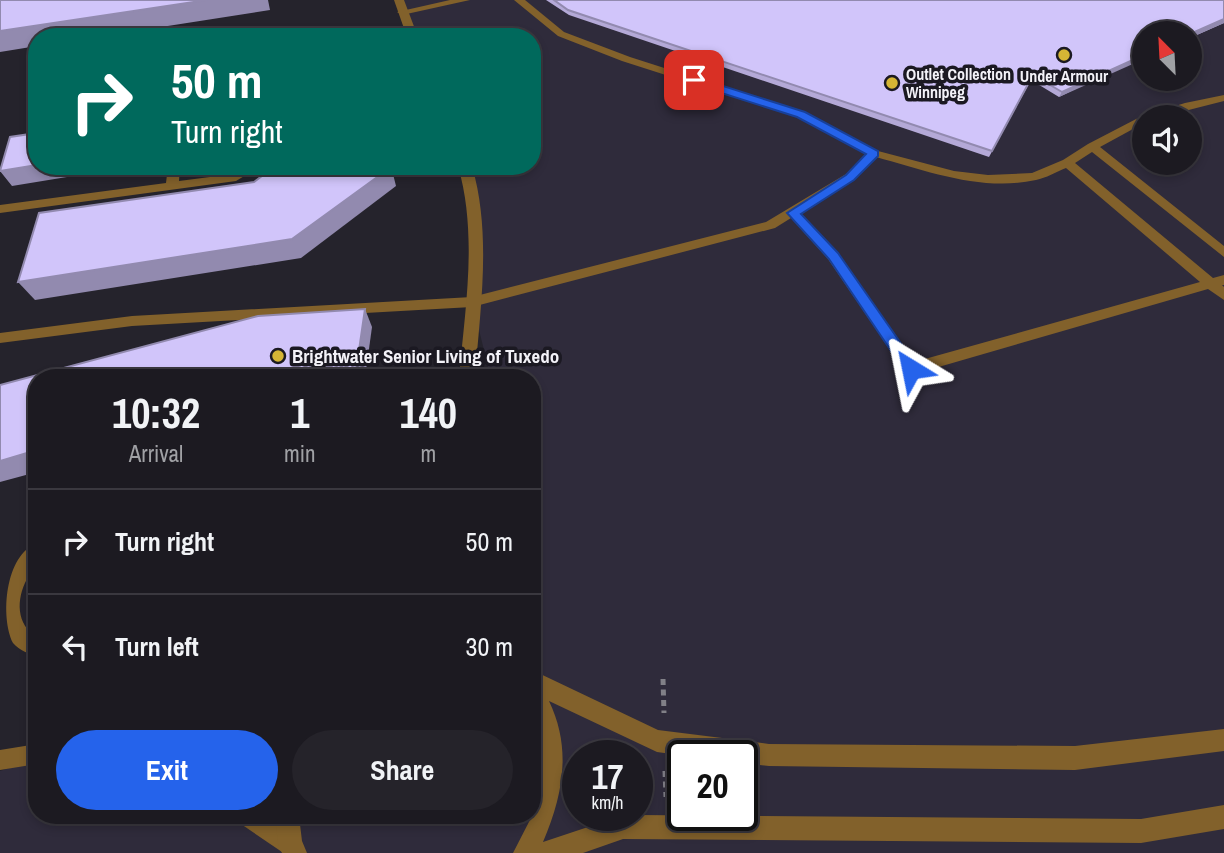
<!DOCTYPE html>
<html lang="en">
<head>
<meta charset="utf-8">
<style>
	:root { --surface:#1c1a21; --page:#25232a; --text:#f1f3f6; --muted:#a0a1a5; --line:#3a383f; --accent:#2563eb }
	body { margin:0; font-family:"Archivo Narrow",sans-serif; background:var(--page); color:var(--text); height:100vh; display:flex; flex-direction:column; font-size:26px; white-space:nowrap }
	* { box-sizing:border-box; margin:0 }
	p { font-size:23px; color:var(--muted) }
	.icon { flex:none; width:38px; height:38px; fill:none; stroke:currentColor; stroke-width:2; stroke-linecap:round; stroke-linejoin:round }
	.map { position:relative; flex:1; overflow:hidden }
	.drawer { position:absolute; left:28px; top:369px; width:513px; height:455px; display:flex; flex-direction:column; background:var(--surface); border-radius:28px; box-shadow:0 4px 10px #0003,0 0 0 2px var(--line) }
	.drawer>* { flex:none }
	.top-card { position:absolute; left:28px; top:28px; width:513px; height:147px; border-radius:28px; box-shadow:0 4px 10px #0003,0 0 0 2px var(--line); background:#00695c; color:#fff; overflow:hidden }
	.needle { width:46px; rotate:336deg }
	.tools { position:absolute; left:1132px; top:21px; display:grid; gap:14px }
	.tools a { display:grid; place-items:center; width:70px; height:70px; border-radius:50%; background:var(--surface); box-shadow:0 4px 10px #0003,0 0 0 2px var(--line); font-size:35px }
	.speed { position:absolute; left:562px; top:740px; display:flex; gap:14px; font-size:35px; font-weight:700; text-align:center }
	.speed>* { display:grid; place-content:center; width:91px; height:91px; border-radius:50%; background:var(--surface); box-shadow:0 4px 10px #0003,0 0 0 2px var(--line); line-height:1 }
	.speed small { font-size:18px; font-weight:400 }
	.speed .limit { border:4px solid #111; border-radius:10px; background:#fff; color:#111 }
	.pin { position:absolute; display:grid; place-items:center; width:60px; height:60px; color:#fff; margin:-30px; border-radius:14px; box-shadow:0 4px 10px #0006 }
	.me { position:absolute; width:77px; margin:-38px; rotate:325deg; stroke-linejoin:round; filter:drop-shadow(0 0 5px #0008) }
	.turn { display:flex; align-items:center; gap:24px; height:147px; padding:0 28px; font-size:32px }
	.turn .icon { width:91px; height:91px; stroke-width:2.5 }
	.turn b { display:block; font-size:49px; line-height:60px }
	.eta { display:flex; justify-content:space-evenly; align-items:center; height:119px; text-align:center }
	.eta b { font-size:42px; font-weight:800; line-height:49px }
	.cta { display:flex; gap:14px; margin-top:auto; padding:14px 28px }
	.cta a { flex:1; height:80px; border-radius:42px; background:var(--accent); color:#fff; font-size:28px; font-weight:800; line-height:80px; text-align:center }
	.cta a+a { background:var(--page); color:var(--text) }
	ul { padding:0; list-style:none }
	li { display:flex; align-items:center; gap:21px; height:105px; padding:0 28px; border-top:2px solid var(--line) }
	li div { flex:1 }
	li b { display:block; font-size:26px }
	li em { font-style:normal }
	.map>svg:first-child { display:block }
</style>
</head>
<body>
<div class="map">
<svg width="1224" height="853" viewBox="0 0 1224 853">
	<rect width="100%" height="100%" fill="#25232c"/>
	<path fill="#2f2b3b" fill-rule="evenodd" d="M 399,0 L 1224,0 L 1224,853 L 0,853 L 0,771 L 37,759 L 37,816 L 532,816 L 532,378 L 491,378 L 472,302 L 465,166 L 532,166 L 532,37 L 413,37 ZM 1144,33 L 1190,33 L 1190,79 L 1144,79 ZM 1144,117 L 1190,117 L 1190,163 L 1144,163 ZM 578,756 L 637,756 L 637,816 L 578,816 ZM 682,756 L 742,756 L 742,816 L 682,816 Z"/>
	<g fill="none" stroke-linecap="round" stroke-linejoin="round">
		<g stroke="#818087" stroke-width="5" stroke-dasharray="6 4.5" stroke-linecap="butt">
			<polyline points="663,679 664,713"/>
			<polyline points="665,771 666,797"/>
		</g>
		<g fill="#82612b" fill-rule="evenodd">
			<polygon points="450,0 470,0 402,15 397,12"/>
			<path d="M 514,0 L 525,0 L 564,32 L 630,57 L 805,113 L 878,151 L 954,171 L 988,175 L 1032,173 L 1063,160 L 1088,144 L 1140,117 L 1185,103 L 1224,95 L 1224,101 L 1161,117 L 1144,117 L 1144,123 L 1100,147 L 1224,246 L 1224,257 L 1092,152 L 1075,163 L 1213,278 L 1224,275 L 1224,285 L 1222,285 L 1224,287 L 1224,300 L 1208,289 L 911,375 L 906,373 L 828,259 L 791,218 L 775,228 L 472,307 L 132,326 L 0,343 L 0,333 L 132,316 L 472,297 L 766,222 L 846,174 L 867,154 L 797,117 L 622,61 L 558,36 ZM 876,157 C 927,171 982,192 1036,180 C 1046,178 1056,172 1066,168 L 1200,282 L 914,362 L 838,253 L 800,213 L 854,180 Z"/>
			<polygon points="254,33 258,34 259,37 249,37"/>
			<polygon points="168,166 180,166 179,181 233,174 246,166 261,166 236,181 0,213 0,205 166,183"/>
			<path d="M 37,543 C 37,550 38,559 36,565 C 33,570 29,574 27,579 C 16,599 16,625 37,637 L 37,657 C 29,654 19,650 13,643 C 0,617 5,555 37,543 Z"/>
			<polygon points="37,744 37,764 0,770 0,750"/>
			<polygon points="238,816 267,816 298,836 301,844 298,852 282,852 241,824"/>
		</g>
		<g fill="#82612b" fill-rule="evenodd">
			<polygon points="394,0 404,0 418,37 407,37"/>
			<path d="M 458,166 L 472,166 C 492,235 480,308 475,378 L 459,378 C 465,308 478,235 458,166 Z"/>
			<path d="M 532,670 L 658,730 L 769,744 L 1075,746 L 1224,729 L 1224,751 L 1075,770 L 769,766 L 742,763 L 742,756 L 686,756 L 657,752 L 549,701 C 572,749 563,795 543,842 L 621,816 L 637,815 L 1141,819 L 1224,805 L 1224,829 L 1141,843 L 623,839 L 583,853 L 513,853 L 532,816 L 540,773 L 538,732 L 532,714 Z"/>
			<polygon points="275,816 299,816 302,841 307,853 282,853 278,844"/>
		</g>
	</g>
	<polygon fill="#b4a9d7" points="546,0 1224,0 1224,23 1190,38 1190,33 1059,97 1031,80 989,157 569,15"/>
	<g fill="#928aaf">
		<polygon points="207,0 268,0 270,10 97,37 37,37 37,46 0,52 0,31"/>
		<polygon points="1224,19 1224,23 1190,38 1190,34"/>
		<polygon points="1144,55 1144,59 1059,97 1062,92"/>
		<polygon points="37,165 37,166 128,166 128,167 12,186 0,171"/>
		<polygon points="391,166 396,186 301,258 35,300 18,282"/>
		<polygon points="365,309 372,327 365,378 355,378"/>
		<polygon points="37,450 37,472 0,482 0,461"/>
	</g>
	<g fill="#d1c5fa" stroke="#928aaf" stroke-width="2">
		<polygon points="0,0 207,0 0,31"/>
		<polygon points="554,0 1224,0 1224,19 1190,34 1190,33 1144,33 1144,55 1062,92 1033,75 992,151 568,10"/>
		<polygon points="360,31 361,37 324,37"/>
		<polygon points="37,133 37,165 0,171 10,137"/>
		<polygon points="275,166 390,166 391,167 292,239 18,282 39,213 254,182"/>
		<polygon points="365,309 355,378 37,378 37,450 0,461 0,385 258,316"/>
	</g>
	<polygon fill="#2563eb" stroke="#184099" stroke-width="2" points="690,78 698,78 805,112 878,151 878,156 854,180 801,214 838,253 916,365 919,369 916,373 906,373 829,259 787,213 846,175 866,154 797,117 690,83"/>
	<g fill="#d5b535" stroke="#1b1922" stroke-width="2.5">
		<circle cx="1064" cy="55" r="7"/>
		<circle cx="892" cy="83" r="7"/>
		<circle cx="278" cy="356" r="7"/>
	</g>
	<g text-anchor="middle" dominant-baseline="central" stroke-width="7" stroke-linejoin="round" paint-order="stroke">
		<g font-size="16" font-weight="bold" fill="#f3f2f8" stroke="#1b1922" text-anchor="start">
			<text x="906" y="74">Outlet Collection<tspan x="906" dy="18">Winnipeg</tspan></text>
			<text x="1064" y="76" text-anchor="middle">Under Armour</text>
		</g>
		<g font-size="19" font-weight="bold" fill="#f3f2f8" stroke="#1b1922" text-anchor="start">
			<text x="292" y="356">Brightwater Senior Living of Tuxedo</text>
		</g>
	</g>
</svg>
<div class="tools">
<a><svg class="needle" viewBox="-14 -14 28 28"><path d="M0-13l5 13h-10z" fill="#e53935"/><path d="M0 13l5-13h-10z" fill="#a0a1a5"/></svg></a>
<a><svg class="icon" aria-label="sound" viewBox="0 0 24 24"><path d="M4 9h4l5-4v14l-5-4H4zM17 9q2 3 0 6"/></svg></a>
</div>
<div class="speed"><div>17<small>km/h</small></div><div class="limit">20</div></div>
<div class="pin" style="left:694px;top:80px;background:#d93025"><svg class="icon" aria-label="arrive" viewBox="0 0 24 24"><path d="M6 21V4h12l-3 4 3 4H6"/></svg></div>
<svg class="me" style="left:911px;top:369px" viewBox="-20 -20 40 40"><path d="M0-17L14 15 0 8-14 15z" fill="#2563eb" stroke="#fff" stroke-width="4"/></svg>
<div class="top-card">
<div class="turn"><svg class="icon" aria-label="right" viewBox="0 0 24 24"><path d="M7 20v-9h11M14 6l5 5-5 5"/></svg><div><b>50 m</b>Turn right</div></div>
</div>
<section class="drawer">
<div class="eta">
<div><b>10:32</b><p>Arrival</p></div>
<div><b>1</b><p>min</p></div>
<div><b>140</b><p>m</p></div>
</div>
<ul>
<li><svg class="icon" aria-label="right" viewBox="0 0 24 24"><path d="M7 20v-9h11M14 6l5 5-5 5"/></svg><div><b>Turn right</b></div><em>50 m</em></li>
<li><svg class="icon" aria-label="left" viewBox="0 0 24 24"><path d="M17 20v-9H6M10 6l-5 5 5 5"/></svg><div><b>Turn left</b></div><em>30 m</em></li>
</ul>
<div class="cta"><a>Exit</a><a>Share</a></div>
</section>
</div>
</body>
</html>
